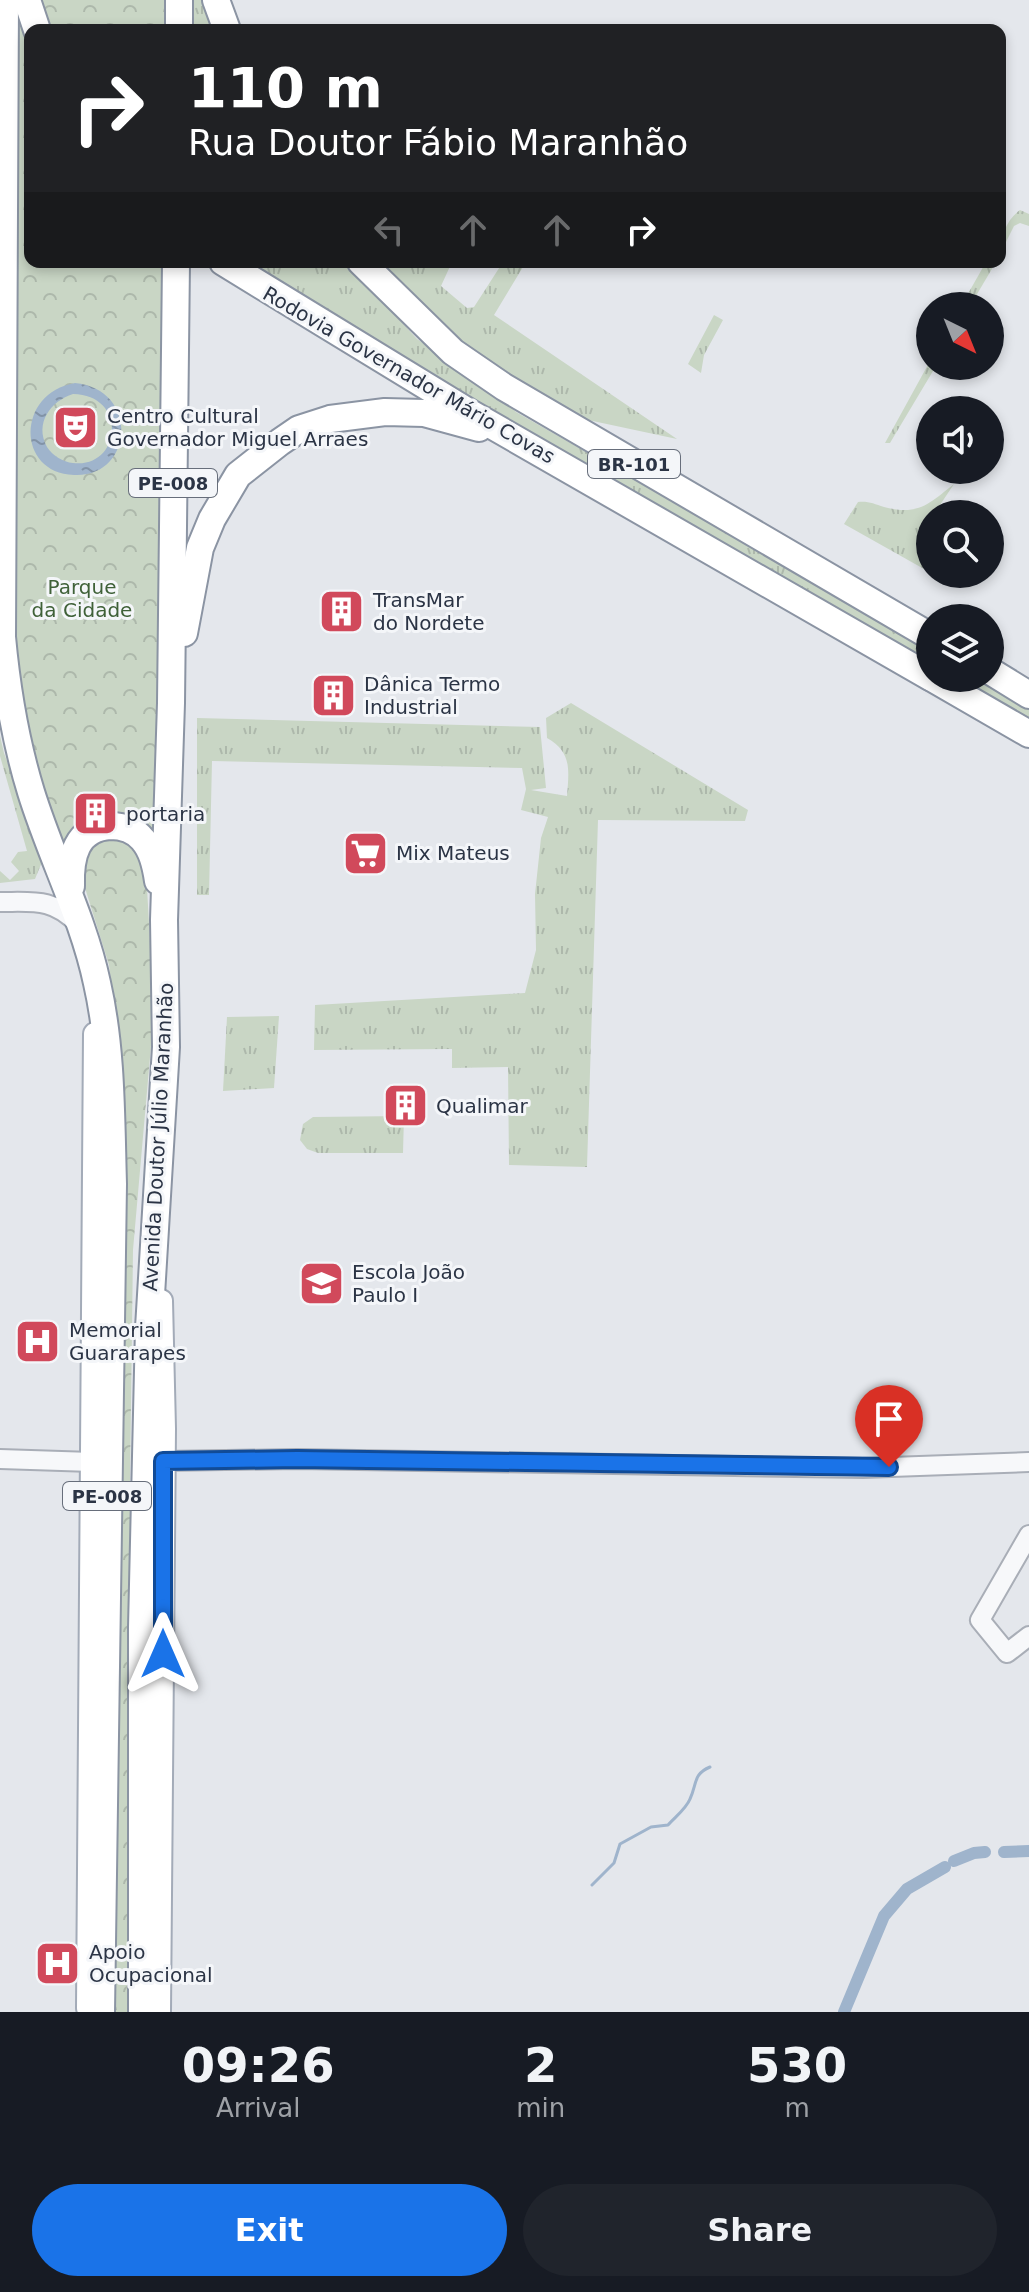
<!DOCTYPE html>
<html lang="en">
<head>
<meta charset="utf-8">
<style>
	:root { --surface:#171b24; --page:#20242c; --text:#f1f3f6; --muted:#9ea1a6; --accent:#1a73e8 }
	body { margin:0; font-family:"DejaVu Sans",sans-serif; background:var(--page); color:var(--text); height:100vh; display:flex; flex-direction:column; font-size:30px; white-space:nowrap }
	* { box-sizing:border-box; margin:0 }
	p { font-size:26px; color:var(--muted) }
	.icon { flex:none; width:44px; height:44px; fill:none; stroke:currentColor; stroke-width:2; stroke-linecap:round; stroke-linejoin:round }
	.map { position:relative; height:2012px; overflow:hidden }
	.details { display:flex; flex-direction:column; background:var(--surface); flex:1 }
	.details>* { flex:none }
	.guide { position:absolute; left:24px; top:24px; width:982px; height:244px; border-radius:16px; box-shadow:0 4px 12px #0003; background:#202124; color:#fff; overflow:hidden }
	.needle { width:52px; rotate:137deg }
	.fabs { position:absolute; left:916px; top:292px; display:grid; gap:16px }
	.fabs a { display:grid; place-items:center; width:88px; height:88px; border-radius:50%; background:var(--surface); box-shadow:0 4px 12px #0003; font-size:40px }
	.pin { position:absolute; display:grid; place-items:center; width:68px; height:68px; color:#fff; margin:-82px -34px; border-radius:50% 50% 50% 0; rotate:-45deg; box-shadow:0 0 8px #0007 }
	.pin .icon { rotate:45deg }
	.me { position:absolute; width:88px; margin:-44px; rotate:0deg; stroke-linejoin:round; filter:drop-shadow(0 0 6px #0008) }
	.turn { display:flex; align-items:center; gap:28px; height:168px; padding:0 32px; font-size:36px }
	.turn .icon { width:104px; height:104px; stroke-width:2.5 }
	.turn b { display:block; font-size:56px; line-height:68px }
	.lanes { display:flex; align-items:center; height:76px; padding:0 32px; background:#0003; justify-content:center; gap:40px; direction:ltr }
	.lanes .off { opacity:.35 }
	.eta { display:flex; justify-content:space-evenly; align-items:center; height:136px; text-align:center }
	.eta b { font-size:48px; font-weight:800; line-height:56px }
	.button { display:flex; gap:16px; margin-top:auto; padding:16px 32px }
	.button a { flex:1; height:92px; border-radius:48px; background:var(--accent); color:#fff; font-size:32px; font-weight:800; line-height:92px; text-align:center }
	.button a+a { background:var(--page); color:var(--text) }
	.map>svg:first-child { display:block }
</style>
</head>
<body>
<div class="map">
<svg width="1029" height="2012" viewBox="0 0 1029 2012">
	<defs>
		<pattern id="grass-tufts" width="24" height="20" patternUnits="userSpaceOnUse" patternTransform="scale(2)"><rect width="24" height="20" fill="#c9d6c5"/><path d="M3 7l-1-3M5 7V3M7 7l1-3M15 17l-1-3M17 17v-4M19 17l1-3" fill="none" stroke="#adb8ab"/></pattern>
		<pattern id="park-crowns" width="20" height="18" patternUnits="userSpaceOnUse" patternTransform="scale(2)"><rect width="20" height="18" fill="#c9d6c5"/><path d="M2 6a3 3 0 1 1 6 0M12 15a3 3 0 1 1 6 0" fill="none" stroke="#adb8ab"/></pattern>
		<pattern id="water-ripples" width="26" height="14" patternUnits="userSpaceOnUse" patternTransform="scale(2)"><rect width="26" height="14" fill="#9fb4cc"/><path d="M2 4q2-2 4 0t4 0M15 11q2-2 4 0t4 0" fill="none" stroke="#8293a7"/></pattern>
	</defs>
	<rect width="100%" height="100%" fill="#e4e7ec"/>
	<g fill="url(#grass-tufts)">
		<polygon points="190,0 202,0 212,30 191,30"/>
		<path d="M 1020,210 L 1029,214 L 1029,226 L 1020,223 L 1014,226 L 1000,254 C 1000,238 1006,220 1020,210 Z"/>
		<polygon points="248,262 347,262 417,339 487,387 516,412 930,648 930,666 383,347"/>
		<polygon points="374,262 452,262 441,286 467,308 474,307 503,262 526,262 494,315 677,439 574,417 444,336"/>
		<polygon points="986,262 996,262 970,306 961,306"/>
		<polygon points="714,315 723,320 704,355 701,373 688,364"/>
		<polygon points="930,361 930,366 936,366 890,443 885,443"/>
		<path d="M 954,484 L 934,514 L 930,514 L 930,519 L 917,538 L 930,545 L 930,558 L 924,569 L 844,524 L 858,502 C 869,501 874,504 884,507 C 918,516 929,504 954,484 Z"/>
		<polygon points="950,678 981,678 1029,706 1029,723"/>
		<path d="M 571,703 L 748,810 L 745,821 L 598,820 L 587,1167 L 509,1165 L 508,1067 L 452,1068 L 452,1049 L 314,1050 L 315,1005 L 525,993 L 536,950 L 535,894 L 541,838 L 548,817 L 521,810 L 526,789 L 522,768 L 212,761 L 209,895 L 197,895 L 197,718 L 540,727 L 546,788 L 531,790 L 567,796 C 569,770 572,752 547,738 L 546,718 Z"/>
		<polygon points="0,736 4,753 40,851 42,862 35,879 0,883 0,871 10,880 19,871 11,862 18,852 27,851 0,756"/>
		<polygon points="279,1016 274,1088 223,1091 227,1017"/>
		<polygon points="404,1116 403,1153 318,1153 307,1149 300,1140 303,1124 313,1117"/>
	</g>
	<g fill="url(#park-crowns)">
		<polygon points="14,0 166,0 165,30 30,30 30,262 162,262 160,562 155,809 158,847 134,825 62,856 13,701"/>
		<polygon points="108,835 130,841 146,870 154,1012 133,1250 130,1483 132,1813 129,2012 115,2012 120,1053 109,965 81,875 87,847"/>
	</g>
	<path fill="url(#water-ripples)" fill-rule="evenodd" d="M 75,383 C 140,389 134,478 74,475 C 16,473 16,393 75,383 ZM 73,394 C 129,395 121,469 73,463 C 63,462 53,456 47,447 C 34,423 51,401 73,394 Z"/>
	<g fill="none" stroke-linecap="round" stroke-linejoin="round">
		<path stroke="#9fb4cc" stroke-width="3" d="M 592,1885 L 614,1863 L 620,1844 L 651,1827 L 668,1825 C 675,1817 686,1809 690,1799 C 697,1784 693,1774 710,1767"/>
		<g stroke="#9fb4cc" stroke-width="12">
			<polyline points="1004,1852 1029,1851"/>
			<polyline points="954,1861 974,1853 985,1852"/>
			<polyline points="844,2012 884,1916 907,1889 945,1867"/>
		</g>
		<defs>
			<g id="minor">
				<path d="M 0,902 C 34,902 53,898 78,924"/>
				<polyline points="0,1459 92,1462"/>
				<polyline points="163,1461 297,1459 863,1468 1029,1462"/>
				<polyline points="1029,1535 980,1620 1007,1653 1029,1636"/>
			</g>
			<g id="major">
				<polyline points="88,2008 95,1034"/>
				<polyline points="159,2012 164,1429 161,1301"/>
			</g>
			<g id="highway">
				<path d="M 5,0 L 2,637 C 7,691 15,740 31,792 C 51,857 83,917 97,983 C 112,1049 111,1117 113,1184 L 101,2012"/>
				<polyline points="27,0 37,30"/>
				<polyline points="216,0 227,30"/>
				<polyline points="179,30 179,0"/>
				<polyline points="223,262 472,414 930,677"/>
				<polyline points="361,262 453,352 504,387 930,636"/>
				<polyline points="184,633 200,548 212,519 238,475 280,442 299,429 330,419 385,412 424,413 479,428"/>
				<polyline points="990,671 1029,695"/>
				<polyline points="932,678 1029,734"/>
				<path d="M 71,886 C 70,857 76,828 110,826 C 123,826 135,830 143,840 C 153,851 156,867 158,881"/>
				<polyline points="142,2012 142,1627 149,1328 166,1047 164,920 171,703 176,262"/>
			</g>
		</defs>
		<use href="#minor" stroke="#a9aeb7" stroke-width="22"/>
		<use href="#major" stroke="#a3abb8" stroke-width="26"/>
		<use href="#highway" stroke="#8b94a3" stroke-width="30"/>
		<use href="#minor" stroke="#f7f8fa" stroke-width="18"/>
		<use href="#major" stroke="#fff" stroke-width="22"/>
		<use href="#highway" stroke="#fff" stroke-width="26"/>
	</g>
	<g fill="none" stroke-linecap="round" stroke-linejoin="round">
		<defs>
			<polyline id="route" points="163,1654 163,1461 297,1459 889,1467"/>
		</defs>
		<use href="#route" stroke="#114b97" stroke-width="20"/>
		<use href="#route" stroke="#1a73e8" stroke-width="14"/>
	</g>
	<defs>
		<symbol id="theatre-square" viewBox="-11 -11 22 22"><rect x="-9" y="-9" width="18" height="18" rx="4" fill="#d1495b" stroke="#f4f6f9"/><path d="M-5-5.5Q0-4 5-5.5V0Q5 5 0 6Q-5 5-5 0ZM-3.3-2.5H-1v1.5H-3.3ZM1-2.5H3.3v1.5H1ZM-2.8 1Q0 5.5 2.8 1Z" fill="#fff"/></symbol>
		<symbol id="building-square" viewBox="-11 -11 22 22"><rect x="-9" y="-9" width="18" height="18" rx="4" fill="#d1495b" stroke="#f4f6f9"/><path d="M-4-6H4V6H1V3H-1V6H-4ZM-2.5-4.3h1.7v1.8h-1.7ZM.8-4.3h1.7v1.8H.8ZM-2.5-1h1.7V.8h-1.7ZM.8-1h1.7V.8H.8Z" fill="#fff"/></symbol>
		<symbol id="supermarket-square" viewBox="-11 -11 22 22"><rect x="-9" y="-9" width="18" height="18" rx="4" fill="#d1495b" stroke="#f4f6f9"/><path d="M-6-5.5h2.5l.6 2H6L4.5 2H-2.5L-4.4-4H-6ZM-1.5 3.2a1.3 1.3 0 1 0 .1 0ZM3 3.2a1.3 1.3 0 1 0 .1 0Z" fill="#fff"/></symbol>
		<symbol id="school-square" viewBox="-11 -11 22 22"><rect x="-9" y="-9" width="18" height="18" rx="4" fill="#d1495b" stroke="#f4f6f9"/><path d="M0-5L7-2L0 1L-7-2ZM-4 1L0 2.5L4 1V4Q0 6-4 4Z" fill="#fff"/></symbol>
		<symbol id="hospital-square" viewBox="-11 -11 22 22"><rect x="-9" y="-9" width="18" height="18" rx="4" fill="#d1495b" stroke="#f4f6f9"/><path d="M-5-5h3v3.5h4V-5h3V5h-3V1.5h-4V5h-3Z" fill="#fff"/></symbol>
	</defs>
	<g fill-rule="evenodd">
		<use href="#theatre-square" x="50" y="402" width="51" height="51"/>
		<use href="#building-square" x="316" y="586" width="51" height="51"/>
		<use href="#building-square" x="308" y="670" width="51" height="51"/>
		<use href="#building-square" x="70" y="788" width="51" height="51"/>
		<use href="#supermarket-square" x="340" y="828" width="51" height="51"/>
		<use href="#building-square" x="380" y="1080" width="51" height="51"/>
		<use href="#school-square" x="296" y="1258" width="51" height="51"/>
		<use href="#hospital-square" x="12" y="1316" width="51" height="51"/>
		<use href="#hospital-square" x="32" y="1938" width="51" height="51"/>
	</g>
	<g text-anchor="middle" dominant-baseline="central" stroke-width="6" stroke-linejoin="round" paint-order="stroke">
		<g fill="#f4f6f9" stroke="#676e7b" stroke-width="2">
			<rect x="588" y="450" width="92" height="28" rx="6"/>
			<rect x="129" y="469" width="88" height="28" rx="6"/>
			<rect x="63" y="1482" width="88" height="28" rx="6"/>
		</g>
		<g font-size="18" font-weight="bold" fill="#2b3445">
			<text x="634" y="464">BR-101</text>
			<text x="173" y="483">PE-008</text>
			<text x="107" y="1496">PE-008</text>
		</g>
		<g font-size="20" fill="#2b3445" stroke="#f4f6f9">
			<text transform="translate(409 375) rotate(30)">Rodovia Governador Mário Covas</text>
			<text transform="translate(158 1137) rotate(-87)">Avenida Doutor Júlio Maranhão</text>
		</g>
		<g font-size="20" fill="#2b3445" stroke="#f4f6f9" text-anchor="start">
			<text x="107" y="416">Centro Cultural<tspan x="107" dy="23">Governador Miguel Arraes</tspan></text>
			<text x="373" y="600">TransMar<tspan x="373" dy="23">do Nordete</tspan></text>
			<text x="364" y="684">Dânica Termo<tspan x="364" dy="23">Industrial</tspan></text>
			<text x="126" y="814">portaria</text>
			<text x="396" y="853">Mix Mateus</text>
			<text x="436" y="1106">Qualimar</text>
			<text x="352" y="1272">Escola João<tspan x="352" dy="23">Paulo I</tspan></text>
			<text x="69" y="1330">Memorial<tspan x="69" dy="23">Guararapes</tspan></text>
			<text x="89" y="1952">Apoio<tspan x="89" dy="23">Ocupacional</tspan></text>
		</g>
		<g font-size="20" fill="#3f6138" stroke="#f4f6f9">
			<text x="82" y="587">Parque<tspan x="82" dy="23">da Cidade</tspan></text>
		</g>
	</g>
</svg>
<div class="fabs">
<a><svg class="needle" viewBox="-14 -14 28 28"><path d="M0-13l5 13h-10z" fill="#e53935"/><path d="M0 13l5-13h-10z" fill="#9ea1a6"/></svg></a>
<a><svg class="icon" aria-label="sound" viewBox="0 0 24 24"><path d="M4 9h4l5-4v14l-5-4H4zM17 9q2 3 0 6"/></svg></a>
<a><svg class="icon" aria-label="search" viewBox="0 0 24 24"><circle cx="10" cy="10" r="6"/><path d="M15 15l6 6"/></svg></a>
<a><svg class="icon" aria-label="layers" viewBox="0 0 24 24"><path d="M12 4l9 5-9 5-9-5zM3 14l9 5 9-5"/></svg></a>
</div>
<div class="pin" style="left:889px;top:1467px;background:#d93025"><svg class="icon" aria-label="arrive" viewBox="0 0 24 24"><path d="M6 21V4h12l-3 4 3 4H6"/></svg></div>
<svg class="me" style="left:163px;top:1654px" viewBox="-20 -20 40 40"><path d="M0-17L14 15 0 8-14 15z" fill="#1a73e8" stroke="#fff" stroke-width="4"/></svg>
<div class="guide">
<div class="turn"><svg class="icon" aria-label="right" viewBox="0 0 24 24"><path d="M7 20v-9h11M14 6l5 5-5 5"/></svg><div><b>110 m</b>Rua Doutor Fábio Maranhão</div></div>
<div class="lanes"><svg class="icon off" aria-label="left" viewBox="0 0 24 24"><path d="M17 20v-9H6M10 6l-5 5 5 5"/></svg><svg class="icon off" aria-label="ahead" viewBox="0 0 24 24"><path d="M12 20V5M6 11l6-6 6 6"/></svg><svg class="icon off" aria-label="ahead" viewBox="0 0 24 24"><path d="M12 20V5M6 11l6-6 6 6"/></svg><svg class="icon" aria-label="right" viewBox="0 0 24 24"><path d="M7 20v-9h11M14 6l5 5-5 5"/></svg></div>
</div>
</div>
<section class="details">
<div class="eta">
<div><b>09:26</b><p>Arrival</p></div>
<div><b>2</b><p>min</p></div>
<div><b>530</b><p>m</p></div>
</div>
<div class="button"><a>Exit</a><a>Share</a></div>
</section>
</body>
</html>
